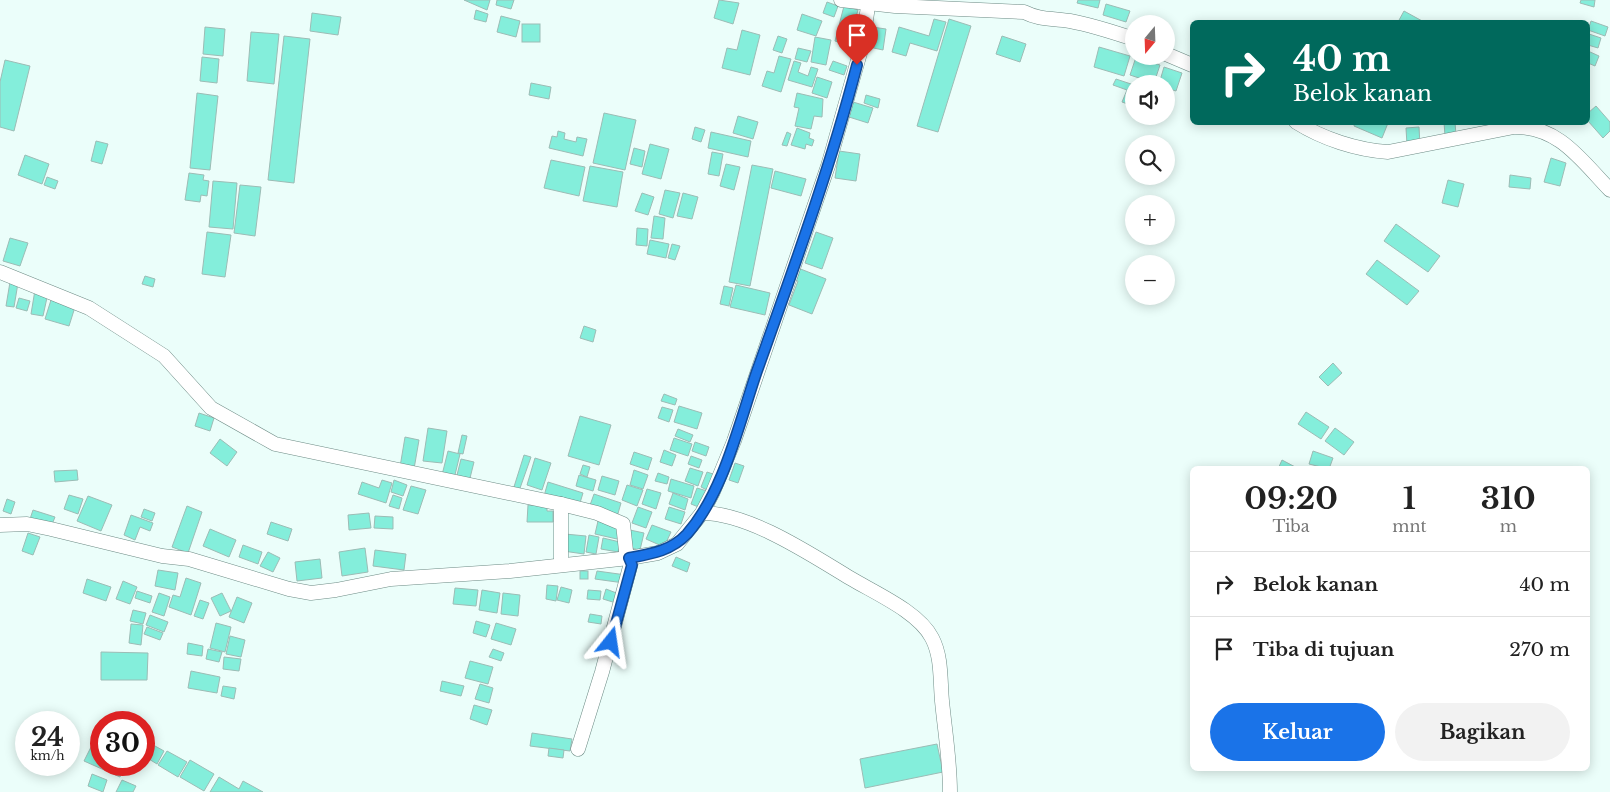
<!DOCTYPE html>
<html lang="id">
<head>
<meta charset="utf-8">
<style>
	:root { --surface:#fff; --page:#f2f2f2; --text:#222; --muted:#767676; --line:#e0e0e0; --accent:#1a73e8 }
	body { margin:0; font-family:"Libre Baskerville",serif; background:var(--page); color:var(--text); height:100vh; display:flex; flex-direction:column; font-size:19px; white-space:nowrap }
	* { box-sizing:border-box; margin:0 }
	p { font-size:16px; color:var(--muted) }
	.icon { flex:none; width:28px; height:28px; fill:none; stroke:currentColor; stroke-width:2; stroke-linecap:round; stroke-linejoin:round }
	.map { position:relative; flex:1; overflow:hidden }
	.panel { position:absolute; left:1190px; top:466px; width:400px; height:305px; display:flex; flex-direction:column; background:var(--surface); border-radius:8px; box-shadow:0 2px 12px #0003 }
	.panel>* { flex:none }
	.hud { position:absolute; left:1190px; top:20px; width:400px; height:105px; border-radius:8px; box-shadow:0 2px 12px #0003; background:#00695c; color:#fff; overflow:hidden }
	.needle { width:32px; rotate:199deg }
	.tools { position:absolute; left:1125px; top:15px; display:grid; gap:10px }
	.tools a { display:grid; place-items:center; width:50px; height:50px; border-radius:50%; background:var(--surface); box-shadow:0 2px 12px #0003; font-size:25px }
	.speed { position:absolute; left:15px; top:711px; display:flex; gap:10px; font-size:25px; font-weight:700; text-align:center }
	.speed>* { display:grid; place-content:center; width:65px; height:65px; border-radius:50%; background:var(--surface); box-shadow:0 2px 12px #0003; line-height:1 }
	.speed small { font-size:12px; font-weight:400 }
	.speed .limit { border:8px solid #d22; background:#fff; color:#111 }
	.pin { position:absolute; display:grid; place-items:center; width:42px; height:42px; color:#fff; margin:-51px -21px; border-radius:50% 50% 50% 0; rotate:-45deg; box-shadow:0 0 5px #0007 }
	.pin .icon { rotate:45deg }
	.me { position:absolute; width:55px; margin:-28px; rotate:15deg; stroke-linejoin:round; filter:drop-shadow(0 0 4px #0008) }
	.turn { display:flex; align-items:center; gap:18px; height:105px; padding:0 20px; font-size:22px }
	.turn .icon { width:65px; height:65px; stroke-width:2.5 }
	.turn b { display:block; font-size:35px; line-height:42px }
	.eta { display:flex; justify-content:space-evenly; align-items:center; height:85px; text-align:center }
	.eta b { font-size:30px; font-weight:700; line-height:35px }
	.cta { display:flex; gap:10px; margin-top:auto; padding:10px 20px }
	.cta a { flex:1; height:58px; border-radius:30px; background:var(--accent); color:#fff; font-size:20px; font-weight:700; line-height:58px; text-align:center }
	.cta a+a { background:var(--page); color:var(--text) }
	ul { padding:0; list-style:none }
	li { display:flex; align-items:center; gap:15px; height:65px; padding:0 20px; border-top:1px solid var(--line) }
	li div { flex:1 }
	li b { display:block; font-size:19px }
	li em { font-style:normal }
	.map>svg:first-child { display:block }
</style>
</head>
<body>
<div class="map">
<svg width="1610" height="792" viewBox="0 0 1610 792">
	<rect width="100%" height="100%" fill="#ebfefa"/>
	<g fill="#84eedb" stroke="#9cbcb5">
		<polygon points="464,0 490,0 487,10"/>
		<polygon points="497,0 514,0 511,9 496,5"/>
		<polygon points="719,0 739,3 733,24 714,18"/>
		<polygon points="1078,0 1100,0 1098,8 1077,3"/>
		<polygon points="1581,0 1595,0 1594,7 1580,3"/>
		<polygon points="827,2 838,6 834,17 823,13"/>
		<polygon points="1106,4 1130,11 1126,22 1103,15"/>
		<polygon points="844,6 858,10 848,45 835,41"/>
		<polygon points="476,10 488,14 486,22 474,19"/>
		<polygon points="1404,11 1424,22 1398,22"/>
		<polygon points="312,13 341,17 338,35 310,31"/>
		<polygon points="802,14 822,21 816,36 797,30"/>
		<polygon points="501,16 520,21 516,37 497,32"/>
		<polygon points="934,19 946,22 937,51 910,43 906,56 892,52 899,27 929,36"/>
		<polygon points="949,19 971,26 938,132 917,126"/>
		<polygon points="1591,21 1608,27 1605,36 1588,30"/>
		<rect x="522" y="24" width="18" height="18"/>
		<polygon points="205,27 225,29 223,56 203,54"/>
		<polygon points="872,27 886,29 883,50 869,47"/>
		<polygon points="742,30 760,35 750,75 722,68 727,48 737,50"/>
		<polygon points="251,32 279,34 274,84 247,81"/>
		<polygon points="1589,34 1601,38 1598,48 1588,45"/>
		<polygon points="284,36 310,39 294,183 268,180"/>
		<polygon points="778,36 787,39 782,53 773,50"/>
		<polygon points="1002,36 1026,44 1020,62 996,54"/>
		<polygon points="815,37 831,40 826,65 811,62"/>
		<polygon points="1099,47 1130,56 1124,76 1094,67"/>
		<polygon points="798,48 811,51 807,62 795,59"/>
		<polygon points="1588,51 1599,56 1595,66 1588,63"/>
		<polygon points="779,56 791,59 781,92 762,86 767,71 774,73"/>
		<polygon points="202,57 219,59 217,83 200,81"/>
		<polygon points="1136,57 1160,65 1154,83 1130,75"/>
		<polygon points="5,60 30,66 14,131 0,127 0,82"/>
		<polygon points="794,61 801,63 798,72 808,76 811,67 818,69 812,87 788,80"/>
		<polygon points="833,61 847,66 844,75 829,70"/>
		<polygon points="1164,67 1182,73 1176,91 1166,88 1166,84 1159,84"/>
		<polygon points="817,77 832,82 827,98 812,93"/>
		<polygon points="1116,79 1134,85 1133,106 1122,102 1127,90 1113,85"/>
		<polygon points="531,83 551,87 549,99 529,95"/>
		<polygon points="197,93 218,96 210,170 190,168"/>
		<polygon points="797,93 823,99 822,117 814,116 811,129 795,126 799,108 794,107"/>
		<polygon points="866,95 880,99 878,108 864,103"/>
		<polygon points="853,102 873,108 868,123 849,117"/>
		<polygon points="1596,106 1610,122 1610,131 1603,138 1588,121 1588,113"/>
		<polygon points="604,113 636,120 625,170 593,163"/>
		<polygon points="738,116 758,122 753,139 733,133"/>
		<polygon points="1355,122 1386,122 1388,123 1382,138 1354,126"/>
		<polygon points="1444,122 1455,122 1456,135 1445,136"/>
		<polygon points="695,127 705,130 701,142 692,139"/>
		<polygon points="1419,127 1420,145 1407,145 1406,128"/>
		<polygon points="797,128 810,133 809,138 814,140 812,146 806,144 805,149 791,145"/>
		<polygon points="558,131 565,133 564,139 576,142 577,137 587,139 583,156 549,148 552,136 557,137"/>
		<polygon points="711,132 751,141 748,157 708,148"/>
		<polygon points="787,132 791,134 787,146 782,145"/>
		<polygon points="96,141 108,144 102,164 91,161"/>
		<polygon points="650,144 669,149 661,179 642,174"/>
		<polygon points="634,148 645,151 642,167 630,164"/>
		<polygon points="839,151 860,154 856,181 835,178"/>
		<polygon points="712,152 723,154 719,176 708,174"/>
		<polygon points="25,155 49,164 42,184 18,175"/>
		<polygon points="1551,158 1566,163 1560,186 1544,182"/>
		<polygon points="551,160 585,167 579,196 544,188"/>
		<polygon points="726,164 740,167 734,190 720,186"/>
		<polygon points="752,165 773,169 750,286 729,282"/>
		<polygon points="590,166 623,172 617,207 583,201"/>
		<polygon points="775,171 806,179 801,196 771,188"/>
		<polygon points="189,173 204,175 203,180 209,181 207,196 201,195 200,202 185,200"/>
		<polygon points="1510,175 1531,178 1530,189 1509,187"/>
		<polygon points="47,177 58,181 55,189 44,185"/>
		<polygon points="1448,180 1464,184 1458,207 1442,203"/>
		<polygon points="213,181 237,183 233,229 209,227"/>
		<polygon points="240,185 261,187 255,236 234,233"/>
		<polygon points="665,190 680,193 673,218 659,214"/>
		<polygon points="642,193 654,197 648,215 635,211"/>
		<polygon points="683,193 698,197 692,219 677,216"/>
		<polygon points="654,216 665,218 663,239 651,238"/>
		<polygon points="1396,224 1440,256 1428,272 1384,241"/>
		<polygon points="637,228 648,229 647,246 636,245"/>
		<polygon points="207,232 231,235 225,277 202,274"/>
		<polygon points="816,232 833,238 822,269 805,263"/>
		<polygon points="10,238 28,243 20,266 3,261"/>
		<polygon points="650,240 669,244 666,258 647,254"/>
		<polygon points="672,244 680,246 675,260 668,258"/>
		<polygon points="1377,260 1419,291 1407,305 1366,274"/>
		<polygon points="798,268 826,279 812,314 789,305 798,281 793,279"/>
		<polygon points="145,276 155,279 153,287 142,284"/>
		<polygon points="10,282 18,283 14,307 6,306"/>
		<polygon points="736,285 770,293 765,315 730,307"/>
		<polygon points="724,286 733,288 729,306 720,304"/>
		<polygon points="35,290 48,293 43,316 31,314"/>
		<polygon points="19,298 30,301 27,311 16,308"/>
		<polygon points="51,300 75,307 69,326 45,319"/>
		<polygon points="584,326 596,330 593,342 580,338"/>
		<polygon points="1333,363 1342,373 1328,386 1319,377"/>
		<polygon points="664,394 677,399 675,405 661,401"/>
		<polygon points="679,406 702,413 697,429 674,422"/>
		<polygon points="662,407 673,410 669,422 658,418"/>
		<polygon points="1306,412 1329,427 1321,439 1298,424"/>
		<polygon points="199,413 214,418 210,431 195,426"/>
		<polygon points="580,416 611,425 599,465 568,456"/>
		<polygon points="428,428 447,431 442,463 423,461"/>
		<polygon points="1335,428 1354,442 1344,455 1325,441"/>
		<polygon points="678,429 693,435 690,442 675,436"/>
		<polygon points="462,435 467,436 463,454 458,453"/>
		<polygon points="405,437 419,440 414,469 400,467"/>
		<polygon points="674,438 692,444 688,456 670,450"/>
		<polygon points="220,439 237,452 227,466 210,453"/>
		<polygon points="695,442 709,447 706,456 692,451"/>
		<polygon points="664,450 676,455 672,466 660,462"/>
		<polygon points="448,451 460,454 454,479 442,475"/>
		<polygon points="1313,451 1333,458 1329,469 1309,464"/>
		<polygon points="634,452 652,458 648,470 630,464"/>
		<polygon points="524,455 531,457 519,491 513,490"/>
		<polygon points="691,456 702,460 699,468 688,464"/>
		<polygon points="535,458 551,463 542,490 527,485"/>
		<polygon points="461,459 474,462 469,482 456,479"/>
		<polygon points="1282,460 1299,469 1278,469"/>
		<polygon points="735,463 744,466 738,483 729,480"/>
		<polygon points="583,465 590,467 587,477 580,474"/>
		<polygon points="690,468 703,472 698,486 685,481"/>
		<polygon points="77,470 78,480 55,482 54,471"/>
		<polygon points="634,470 648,475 643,489 630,485"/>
		<polygon points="707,472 716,475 709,491 701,487"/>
		<polygon points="658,473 669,477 667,484 655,481"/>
		<polygon points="579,475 596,480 593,491 576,486"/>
		<polygon points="602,476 619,481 615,495 598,490"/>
		<polygon points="671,479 694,486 691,498 668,491"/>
		<polygon points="382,480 392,483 386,503 358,494 362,482 379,488"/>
		<polygon points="394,480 407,485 403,496 391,492"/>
		<polygon points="548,482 583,493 579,506 544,496"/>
		<polygon points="627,485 643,490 637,506 622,500"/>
		<polygon points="411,486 426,490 418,514 403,510"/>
		<polygon points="697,488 707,491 701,508 691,504"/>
		<polygon points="647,489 661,493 656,509 642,504"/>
		<polygon points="673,493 688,499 685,510 669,504"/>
		<polygon points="594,494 621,503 617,517 589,508"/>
		<polygon points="69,495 83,499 78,514 64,509"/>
		<polygon points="393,495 402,498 399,509 389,506"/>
		<polygon points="88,496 112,505 101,531 77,521"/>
		<polygon points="7,499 15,502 11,514 3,511"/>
		<polygon points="528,505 547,506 547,511 553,511 553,522 527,522"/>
		<polygon points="187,506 202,512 188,553 172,547"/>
		<polygon points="638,507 652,512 646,528 632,523"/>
		<polygon points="669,507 685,512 681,524 665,519"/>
		<polygon points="144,509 155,513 152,521 141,517"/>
		<polygon points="33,510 55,517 51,527 30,519"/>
		<polygon points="369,513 371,528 349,530 348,515"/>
		<polygon points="131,515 153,523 150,531 140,527 135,540 124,535"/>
		<polygon points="375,516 393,517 393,529 374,528"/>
		<polygon points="598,521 620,526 617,539 595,534"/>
		<polygon points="271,522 292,529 288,541 267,534"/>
		<polygon points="652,525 671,532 664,547 646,539"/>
		<polygon points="210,529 236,540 229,557 203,546"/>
		<polygon points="630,530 644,533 640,550 626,547"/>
		<polygon points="28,533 40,537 33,555 22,551"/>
		<polygon points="565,534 586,536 584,554 563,551"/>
		<polygon points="589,535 599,537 596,554 586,552"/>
		<polygon points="603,538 620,542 618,552 601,549"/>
		<polygon points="243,545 262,552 258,564 239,557"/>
		<polygon points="365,548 368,572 342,576 339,552"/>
		<polygon points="375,550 406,554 404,570 373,566"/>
		<polygon points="268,552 280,558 273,572 260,566"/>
		<polygon points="676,557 690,563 687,572 672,566"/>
		<polygon points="320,559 322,578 297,581 295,562"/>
		<polygon points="158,570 178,573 175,590 155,586"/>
		<rect x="580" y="571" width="8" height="8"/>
		<polygon points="597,571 626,575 624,583 595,579"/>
		<polygon points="186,578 201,583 191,615 169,607 173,595 180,597"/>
		<polygon points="87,579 111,587 106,601 83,593"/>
		<polygon points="123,581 137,587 130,604 116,599"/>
		<polygon points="547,585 558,586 556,601 546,599"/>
		<polygon points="561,587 572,590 569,603 557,600"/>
		<polygon points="455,588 478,590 476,606 453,604"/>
		<polygon points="606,589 619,594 616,603 603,599"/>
		<polygon points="482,590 500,593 497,613 479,610"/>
		<polygon points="588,590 601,591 600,600 587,599"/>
		<polygon points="137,591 152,596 150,603 135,598"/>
		<polygon points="159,593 170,597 164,616 152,612"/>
		<polygon points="222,593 231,611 220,616 211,598"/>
		<polygon points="503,593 520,595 518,616 501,614"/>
		<polygon points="237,597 252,603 244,623 229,617"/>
		<polygon points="200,600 209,603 203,619 194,616"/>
		<polygon points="133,610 146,613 143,624 130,621"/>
		<polygon points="590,614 602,616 601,624 588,622"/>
		<polygon points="150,615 168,622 164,632 146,625"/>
		<polygon points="476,621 490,625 486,637 473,633"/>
		<polygon points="216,623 231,627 225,652 210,648"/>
		<polygon points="496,623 516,629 511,645 491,639"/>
		<polygon points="131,624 143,625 141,645 129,643"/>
		<polygon points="147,627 163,633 160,640 144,634"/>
		<polygon points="230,636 245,640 241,657 226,654"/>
		<polygon points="188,643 203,646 202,656 187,654"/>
		<polygon points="208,649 222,652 219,662 206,659"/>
		<polygon points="493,649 504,653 501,661 489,657"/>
		<polygon points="101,652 148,653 147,680 101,680"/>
		<polygon points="224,657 241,659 239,671 223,669"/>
		<polygon points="470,661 493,667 488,684 465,678"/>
		<polygon points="191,671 220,677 217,693 188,688"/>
		<polygon points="442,681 464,686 461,696 440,691"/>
		<polygon points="480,684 493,688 489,703 475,699"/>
		<polygon points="223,686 236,688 234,699 221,696"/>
		<polygon points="474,705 492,710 487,725 470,719"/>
		<polygon points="532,733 572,739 570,751 530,746"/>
		<polygon points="146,741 164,751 157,764 144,756 144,745"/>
		<polygon points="93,743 101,747 101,765 125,765 120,777 84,761"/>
		<polygon points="937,744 943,772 865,788 860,759"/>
		<polygon points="549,748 564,750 563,758 548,756"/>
		<polygon points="167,751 187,762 178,777 158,765"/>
		<polygon points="190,760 214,774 204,791 180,777"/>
		<polygon points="92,774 107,780 103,792 88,786"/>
		<polygon points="219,777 239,789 243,781 263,792 210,792"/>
		<polygon points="122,780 136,786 133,792 116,792"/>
	</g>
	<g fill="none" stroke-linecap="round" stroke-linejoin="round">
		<defs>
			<g id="street">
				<path d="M 841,0 L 895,6 L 1024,12 C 1040,20 1052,18 1070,21 C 1092,25 1113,32 1134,39"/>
				<polyline points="1166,54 1192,65"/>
				<path d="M 1296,122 C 1323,139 1357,150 1388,152 L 1514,127 C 1559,126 1581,160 1610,190"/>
				<polyline points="0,272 89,308 164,356 211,408 275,444 561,504 561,564"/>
				<polyline points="561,504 597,513 623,524 626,551 631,563 602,672 578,749"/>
				<path d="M 702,513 C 749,513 810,554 850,578 C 875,593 919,612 932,638 C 942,657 940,680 942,701 C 945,732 950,761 950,792"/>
				<polyline points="0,525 27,524 51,529 162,556 189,559 289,589 311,593 336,590 391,579 510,571 629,558 658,553 677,544 702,513 713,492 734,441 828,166 862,46 869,0"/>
			</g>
		</defs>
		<use href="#street" stroke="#6d8b85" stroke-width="15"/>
		<use href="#street" stroke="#fff" stroke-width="14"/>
	</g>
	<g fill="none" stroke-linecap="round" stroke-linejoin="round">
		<defs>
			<path id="route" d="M 611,642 L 632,565 L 629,558 C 651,554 671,551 687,534 C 724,492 739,423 757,371 C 793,270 830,169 857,65"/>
		</defs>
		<use href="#route" stroke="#114b97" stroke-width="12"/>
		<use href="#route" stroke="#1a73e8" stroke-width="9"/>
	</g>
</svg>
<div class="tools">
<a><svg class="needle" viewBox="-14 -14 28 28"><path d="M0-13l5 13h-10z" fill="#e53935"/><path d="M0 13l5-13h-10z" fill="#767676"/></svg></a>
<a><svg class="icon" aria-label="sound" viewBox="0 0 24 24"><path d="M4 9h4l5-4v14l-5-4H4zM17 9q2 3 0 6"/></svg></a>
<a><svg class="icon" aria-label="search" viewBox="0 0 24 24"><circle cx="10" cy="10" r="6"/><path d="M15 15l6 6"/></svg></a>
<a>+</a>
<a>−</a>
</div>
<div class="speed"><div>24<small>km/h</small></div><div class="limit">30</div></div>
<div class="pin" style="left:857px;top:65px;background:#d93025"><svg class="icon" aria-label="arrive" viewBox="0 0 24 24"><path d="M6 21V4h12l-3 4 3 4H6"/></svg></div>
<svg class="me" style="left:611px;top:642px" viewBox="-20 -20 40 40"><path d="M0-17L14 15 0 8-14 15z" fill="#1a73e8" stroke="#fff" stroke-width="4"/></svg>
<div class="hud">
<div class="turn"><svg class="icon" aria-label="right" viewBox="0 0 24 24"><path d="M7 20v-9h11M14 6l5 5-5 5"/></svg><div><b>40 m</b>Belok kanan</div></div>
</div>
<section class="panel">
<div class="eta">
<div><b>09:20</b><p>Tiba</p></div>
<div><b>1</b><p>mnt</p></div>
<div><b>310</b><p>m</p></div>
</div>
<ul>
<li><svg class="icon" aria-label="right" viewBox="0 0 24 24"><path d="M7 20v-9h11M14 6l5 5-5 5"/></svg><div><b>Belok kanan</b></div><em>40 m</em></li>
<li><svg class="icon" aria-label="arrive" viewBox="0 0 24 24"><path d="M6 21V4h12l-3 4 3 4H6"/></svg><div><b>Tiba di tujuan</b></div><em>270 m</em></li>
</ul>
<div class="cta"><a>Keluar</a><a>Bagikan</a></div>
</section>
</div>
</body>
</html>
